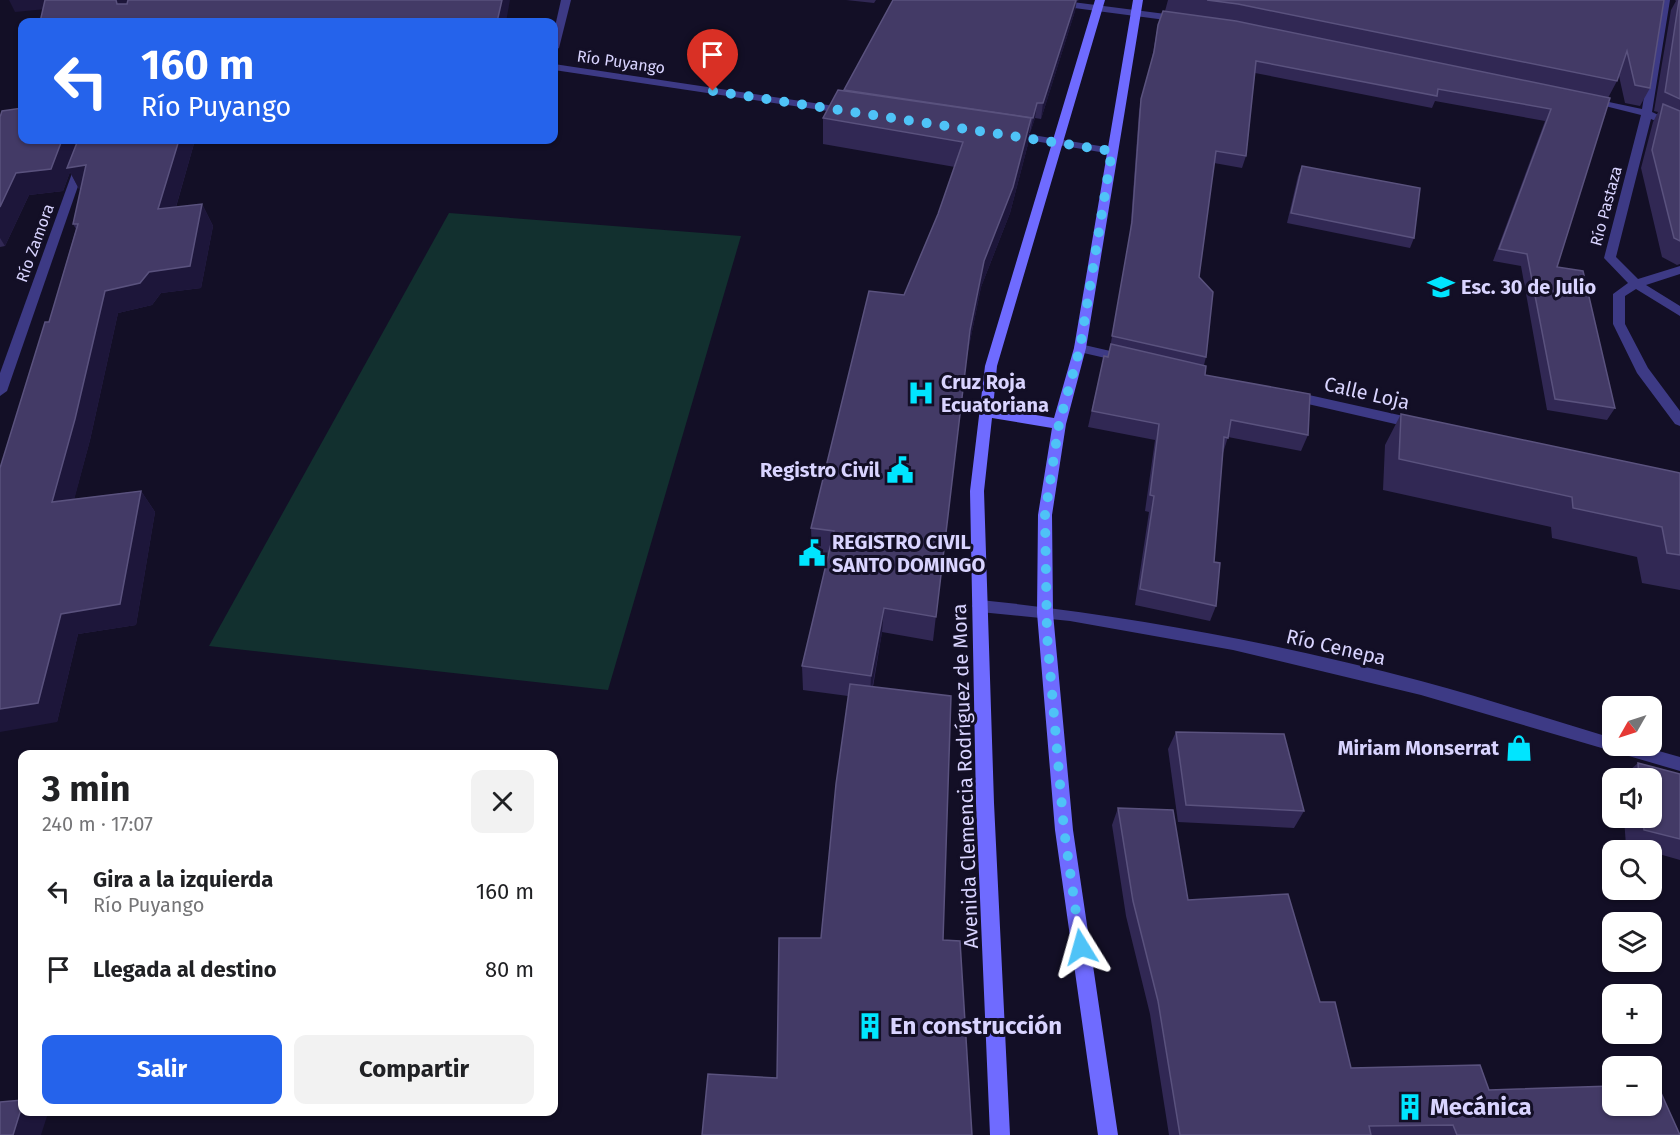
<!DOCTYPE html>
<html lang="es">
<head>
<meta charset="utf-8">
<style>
	:root { --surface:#fff; --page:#f2f2f2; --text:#202124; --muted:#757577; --accent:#2563eb }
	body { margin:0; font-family:"Fira Sans",sans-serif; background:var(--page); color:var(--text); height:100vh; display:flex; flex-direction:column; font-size:22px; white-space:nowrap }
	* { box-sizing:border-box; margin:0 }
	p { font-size:20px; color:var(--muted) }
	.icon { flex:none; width:33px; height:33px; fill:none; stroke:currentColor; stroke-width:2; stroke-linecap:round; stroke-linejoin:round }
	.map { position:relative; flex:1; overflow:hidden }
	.drawer { position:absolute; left:18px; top:750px; width:540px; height:366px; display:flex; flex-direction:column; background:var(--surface); border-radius:12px; box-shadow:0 2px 4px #0004 }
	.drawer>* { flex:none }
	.guide { position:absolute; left:18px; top:18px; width:540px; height:126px; border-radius:12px; box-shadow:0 2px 4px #0004; background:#2563eb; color:#fff; overflow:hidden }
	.needle { width:39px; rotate:231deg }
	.buttons { position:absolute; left:1602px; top:696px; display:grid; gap:12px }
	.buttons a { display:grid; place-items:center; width:60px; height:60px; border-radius:12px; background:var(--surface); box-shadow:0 2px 4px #0004; font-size:30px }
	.pin { position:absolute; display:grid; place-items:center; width:51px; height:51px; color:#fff; margin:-62px -26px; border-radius:50% 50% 50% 0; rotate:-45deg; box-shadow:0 0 6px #0007 }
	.pin .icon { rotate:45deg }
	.me { position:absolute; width:66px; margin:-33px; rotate:352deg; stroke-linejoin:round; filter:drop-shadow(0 0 4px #0008) }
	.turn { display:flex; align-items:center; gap:21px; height:126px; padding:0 24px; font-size:27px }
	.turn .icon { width:78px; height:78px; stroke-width:2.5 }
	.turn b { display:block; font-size:42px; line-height:51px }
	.round { display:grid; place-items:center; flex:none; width:63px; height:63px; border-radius:12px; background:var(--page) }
	.headline { display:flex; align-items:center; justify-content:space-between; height:102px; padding:0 24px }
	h1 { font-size:36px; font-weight:700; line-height:45px }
	.button { display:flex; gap:12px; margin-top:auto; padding:12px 24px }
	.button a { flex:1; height:69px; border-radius:12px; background:var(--accent); color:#fff; font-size:24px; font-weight:700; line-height:69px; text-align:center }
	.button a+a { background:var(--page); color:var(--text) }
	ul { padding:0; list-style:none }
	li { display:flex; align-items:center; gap:18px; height:78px; padding:0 24px }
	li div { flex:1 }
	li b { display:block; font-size:22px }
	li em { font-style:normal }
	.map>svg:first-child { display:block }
</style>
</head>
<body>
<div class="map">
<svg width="1680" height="1135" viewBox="0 0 1680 1135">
	<rect width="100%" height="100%" fill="#130f26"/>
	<polygon fill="#12302f" points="449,213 741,236 608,690 209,646"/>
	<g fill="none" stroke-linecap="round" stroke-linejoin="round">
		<g fill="#3d3a85" fill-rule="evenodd">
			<polygon points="561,0 571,0 559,48 554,51 554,31"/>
			<polygon points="1031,0 1057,0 1181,16 1186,19 1181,22 1036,3"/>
			<polygon points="1660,0 1670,0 1652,112 1680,125 1680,132 1651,119 1616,257 1638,279 1680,266 1680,274 1646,285 1680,306 1680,316 1636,289 1625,296 1625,324 1648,368 1680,411 1680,426 1675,424 1637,373 1613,324 1613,294 1628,283 1604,258 1641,115 1585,101 1590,98 1642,109"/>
			<polygon points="554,64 848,108 853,111 848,114 554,70"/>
			<polygon points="1008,131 1112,148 1117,151 1112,154 1004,136 1003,134"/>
			<polygon points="84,140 94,140 7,391 0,396 0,373"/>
			<polygon points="1080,344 1132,356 1133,359 1127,363 1075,351 1074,348 1075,345"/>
			<polygon points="1291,391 1417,419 1424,424 1417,429 1286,399 1284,396"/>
			<path d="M 980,600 C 1129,615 1276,643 1421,681 C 1485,698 1548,719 1612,738 L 1612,746 L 1641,746 L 1680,757 L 1680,771 L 1421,695 L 1233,650 L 1070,621 L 980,612 L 975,610 L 972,606 L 975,602 Z"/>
		</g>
		<polygon fill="#6f6bff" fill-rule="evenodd" points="1095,0 1105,0 997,366 993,408 1054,418 1074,348 1133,0 1143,0 1086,348 1066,424 1052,515 1053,613 1073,830 1118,1135 1098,1135 1055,830 1037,613 1038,515 1052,428 992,418 984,491 994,803 1010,1135 990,1135 976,803 970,491 985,366"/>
	</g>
	<g fill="#312854">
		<polygon points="846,0 876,0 874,3"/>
		<polygon points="893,0 1079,0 1077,1 1075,11 1041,119 1035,118 1030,133 1029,133 1028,144 1010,213 981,287 967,356 933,641 882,632 873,687 951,696 777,1078 821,938 848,696 803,690 802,666 828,555 812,553 811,528 904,295 938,214 955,167 823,144 823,118 844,91"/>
		<polygon points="1168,0 1664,0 1650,88 1640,106 1625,103 1619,76 1617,81 1608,98 1557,267 1615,408 1607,420 1547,410 1521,266 1493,261 1545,121 1435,101 1432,108 1255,73 1246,156 1242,168 1214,163 1199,277 1206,357 1204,365 1205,375 1308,435 1301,451 1228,437 1223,453 1214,562 1216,606 1210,621 1135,605 1149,512 1145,511 1155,440 1088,427 1104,356 1108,356 1110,348 1130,234 1139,111 1152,58 1158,25 1165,11"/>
		<polygon points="1675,0 1680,0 1680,264 1677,265 1662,257 1641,168 1653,122 1658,112 1654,111 1671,10 1676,1"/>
		<polygon points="0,117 195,140 176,207 202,204 213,226 201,288 161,293 152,305 118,313 90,440 74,499 141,491 155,512 136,625 78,634 57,722 49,322 76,229 73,224 81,189 79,189 70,172 63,191 29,195 5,246 0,247"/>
		<polygon points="1302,166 1414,238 1410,248 1287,223 1298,176"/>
		<polygon points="1401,414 1680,473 1680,590 1642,583 1637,557 1552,538 1551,527 1383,490 1385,445"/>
		<polygon points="1176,732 1304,811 1294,828 1178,822 1168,749"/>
		<polygon points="1638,763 1680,774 1680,860 1652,852 1652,850 1644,850 1626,846 1624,818 1652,818 1652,778 1621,778"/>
		<polygon points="1118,808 1188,900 1320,1002 1351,1068 1489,1090 1680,1135 1169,1135 1150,1014 1126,916 1112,825"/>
	</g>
	<g fill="#1d163a">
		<polygon points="9,0 53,0 57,8 15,12"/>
		<polygon points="116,0 132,0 125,21 115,1"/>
		<polygon points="502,0 510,0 506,22 497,22"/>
		<polygon points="1076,0 1075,11 1041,119 1043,103"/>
		<polygon points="1037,103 1035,118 1030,133 1033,118"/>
		<polygon points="1031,118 1028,144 1010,213 981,287 967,356 933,641 970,330 984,261"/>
		<polygon points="62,140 82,140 86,165 97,187 79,189 70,172 63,191 29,195 5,246 0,238 0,207 16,173"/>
		<polygon points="179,140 195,140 169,231 158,209"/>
		<polygon points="202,204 213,226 201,288 161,293 152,305 118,313 90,440 68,523 52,502 105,291"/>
		<polygon points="141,491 155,512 136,625 78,634 57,722 0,732 0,709"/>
		<polygon points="884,608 882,632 870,699 871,676"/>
		<polygon points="22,1106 22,1112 46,1112 48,1113 41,1135 13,1135"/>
	</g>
	<g fill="#433a66" stroke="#5a527e" stroke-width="1.5">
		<polygon points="45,0 116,0 117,4 127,4 128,0 502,0 497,22 40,22"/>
		<polygon points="893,0 1076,0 1043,103 1037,103 1033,118 844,90"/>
		<polygon points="1207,0 1664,0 1650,88 1635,85 1627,51 1617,81 1238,4"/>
		<polygon points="1679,0 1680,0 1680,99 1665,92"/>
		<polygon points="1163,11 1236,21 1610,98 1557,267 1583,271 1615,408 1555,399 1527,254 1499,249 1551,109 1438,89 1437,96 1256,61 1246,156 1216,151 1199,277 1213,292 1206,357 1112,336 1132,222 1141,99 1154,52 1158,25"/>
		<polygon points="838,90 1031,118 1013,187 984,261 970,330 936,617 884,608 871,676 802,666 834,531 811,528 869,291 904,295 938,214 963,142 823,118"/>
		<polygon points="1663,104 1680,111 1680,241 1674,238 1652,150"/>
		<polygon points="22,108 22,140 62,140 51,169 16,173 0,207 0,117 2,111"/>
		<polygon points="78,140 179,140 158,209 202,204 190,266 149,272 140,283 105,291 75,419 52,502 141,491 120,604 61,614 38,703 0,709 0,468 45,322 49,322 78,224 73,224 86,165 67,168"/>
		<polygon points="1302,166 1420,188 1414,238 1291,213"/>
		<polygon points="1111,344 1206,366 1205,375 1310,394 1308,435 1231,420 1228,438 1224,437 1214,562 1220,563 1216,606 1140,589 1154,496 1150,495 1159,424 1092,411 1104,356 1108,357"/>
		<polygon points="1401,414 1680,473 1680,555 1667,553 1662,527 1573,508 1572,497 1399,459"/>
		<polygon points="850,684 951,696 943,940 960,941 972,1135 702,1135 708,1074 777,1078 779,938 821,938 836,784"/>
		<polygon points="1176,732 1284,734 1304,811 1186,805"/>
		<polygon points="1638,763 1680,774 1680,839 1644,830 1643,818 1652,818 1652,778 1639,778"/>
		<polygon points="1118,808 1173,810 1188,900 1288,894 1320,1002 1335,1002 1351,1068 1480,1065 1489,1090 1612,1086 1612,1106 1652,1106 1652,1084 1657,1084 1680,1135 1457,1135 1453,1125 1369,1126 1371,1135 1180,1135 1158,1001 1133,901"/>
		<polygon points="22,1100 22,1106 13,1135 0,1135 0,1102"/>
	</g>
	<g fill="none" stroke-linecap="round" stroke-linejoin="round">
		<polyline stroke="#4fc3f7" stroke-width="10" stroke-dasharray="0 18" points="713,91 1112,151 1080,348 1059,424 1045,515 1047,635 1064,830 1081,947"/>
	</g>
	<defs>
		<symbol id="school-bare" viewBox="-9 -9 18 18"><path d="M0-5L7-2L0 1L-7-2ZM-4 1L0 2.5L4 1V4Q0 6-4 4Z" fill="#00e5ff" stroke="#130f26" stroke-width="2.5" paint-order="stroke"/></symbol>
		<symbol id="hospital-bare" viewBox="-9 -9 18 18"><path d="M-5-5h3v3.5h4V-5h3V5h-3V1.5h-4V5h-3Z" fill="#00e5ff" stroke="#130f26" stroke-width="2.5" paint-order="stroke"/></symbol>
		<symbol id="civic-bare" viewBox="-9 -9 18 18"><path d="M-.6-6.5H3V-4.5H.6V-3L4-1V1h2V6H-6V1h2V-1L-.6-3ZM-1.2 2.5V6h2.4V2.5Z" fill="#00e5ff" stroke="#130f26" stroke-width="2.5" paint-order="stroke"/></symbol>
		<symbol id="shop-bare" viewBox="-9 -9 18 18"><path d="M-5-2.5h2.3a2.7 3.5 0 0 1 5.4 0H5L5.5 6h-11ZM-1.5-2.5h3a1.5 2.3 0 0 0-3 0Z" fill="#00e5ff" stroke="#130f26" stroke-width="2.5" paint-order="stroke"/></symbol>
		<symbol id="building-bare" viewBox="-9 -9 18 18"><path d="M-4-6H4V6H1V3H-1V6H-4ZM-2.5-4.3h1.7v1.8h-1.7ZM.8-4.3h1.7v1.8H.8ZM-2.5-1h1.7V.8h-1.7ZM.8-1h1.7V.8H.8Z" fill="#00e5ff" stroke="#130f26" stroke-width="2.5" paint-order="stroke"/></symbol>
	</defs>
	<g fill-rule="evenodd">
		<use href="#school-bare" x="1422" y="268" width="38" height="38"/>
		<use href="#hospital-bare" x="902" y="374" width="38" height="38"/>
		<use href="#civic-bare" x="881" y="451" width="38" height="38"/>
		<use href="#civic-bare" x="793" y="534" width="38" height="38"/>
		<use href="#shop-bare" x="1500" y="729" width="38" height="38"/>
		<use href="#building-bare" x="851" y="1007" width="38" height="38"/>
		<use href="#building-bare" x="1391" y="1088" width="38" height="38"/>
	</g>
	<g text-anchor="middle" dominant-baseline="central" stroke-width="6" stroke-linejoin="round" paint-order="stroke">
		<g font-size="16" fill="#d9d4ff" stroke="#130f26">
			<text transform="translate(621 62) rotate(8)">Río Puyango</text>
			<text transform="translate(1606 206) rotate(-75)">Río Pastaza</text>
			<text transform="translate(35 243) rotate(-70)">Río Zamora</text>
		</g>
		<g font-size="20" font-weight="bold" fill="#d9d4ff" stroke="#130f26" text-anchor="start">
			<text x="1461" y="287">Esc. 30 de Julio</text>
			<text x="941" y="382">Cruz Roja<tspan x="941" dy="23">Ecuatoriana</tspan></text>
			<text x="880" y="470" text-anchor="end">Registro Civil</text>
			<text x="832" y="542">REGISTRO CIVIL<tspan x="832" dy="23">SANTO DOMINGO</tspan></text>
			<text x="1499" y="748" text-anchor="end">Miriam Monserrat</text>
		</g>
		<g font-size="20" fill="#d9d4ff" stroke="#130f26">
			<text transform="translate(1367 393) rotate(13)">Calle Loja</text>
			<text transform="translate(1336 647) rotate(13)">Río Cenepa</text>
			<text transform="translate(965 776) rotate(-92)">Avenida Clemencia Rodríguez de Mora</text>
		</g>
		<g font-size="24" font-weight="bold" fill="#d9d4ff" stroke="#130f26" text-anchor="start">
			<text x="890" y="1026">En construcción</text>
			<text x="1430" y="1107">Mecánica</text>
		</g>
	</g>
</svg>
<div class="buttons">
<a><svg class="needle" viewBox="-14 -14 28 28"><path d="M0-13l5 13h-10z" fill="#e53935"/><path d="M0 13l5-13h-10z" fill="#757577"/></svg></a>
<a><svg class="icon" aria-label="sound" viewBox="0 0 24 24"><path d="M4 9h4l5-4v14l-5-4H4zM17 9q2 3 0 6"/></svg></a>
<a><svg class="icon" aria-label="search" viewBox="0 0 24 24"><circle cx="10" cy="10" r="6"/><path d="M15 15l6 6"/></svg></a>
<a><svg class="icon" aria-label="layers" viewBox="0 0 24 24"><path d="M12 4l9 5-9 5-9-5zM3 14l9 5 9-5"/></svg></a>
<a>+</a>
<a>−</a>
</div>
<div class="pin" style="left:713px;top:91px;background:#d93025"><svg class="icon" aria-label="arrive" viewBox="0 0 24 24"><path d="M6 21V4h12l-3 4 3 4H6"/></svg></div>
<svg class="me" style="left:1081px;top:947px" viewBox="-20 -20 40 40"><path d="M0-17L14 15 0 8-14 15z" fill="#4fc3f7" stroke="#fff" stroke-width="4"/></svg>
<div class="guide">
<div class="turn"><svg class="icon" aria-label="left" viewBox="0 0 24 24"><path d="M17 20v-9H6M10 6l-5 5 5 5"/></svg><div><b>160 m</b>Río Puyango</div></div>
</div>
<section class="drawer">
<div class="headline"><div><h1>3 min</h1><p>240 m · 17:07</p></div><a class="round"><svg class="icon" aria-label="close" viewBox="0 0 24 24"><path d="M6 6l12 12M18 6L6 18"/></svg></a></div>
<ul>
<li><svg class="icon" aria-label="left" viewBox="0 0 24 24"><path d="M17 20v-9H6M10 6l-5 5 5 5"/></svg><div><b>Gira a la izquierda</b><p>Río Puyango</p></div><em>160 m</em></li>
<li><svg class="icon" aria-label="arrive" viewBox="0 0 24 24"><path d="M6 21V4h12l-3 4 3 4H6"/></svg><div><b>Llegada al destino</b></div><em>80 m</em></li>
</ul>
<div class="button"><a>Salir</a><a>Compartir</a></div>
</section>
</div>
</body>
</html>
